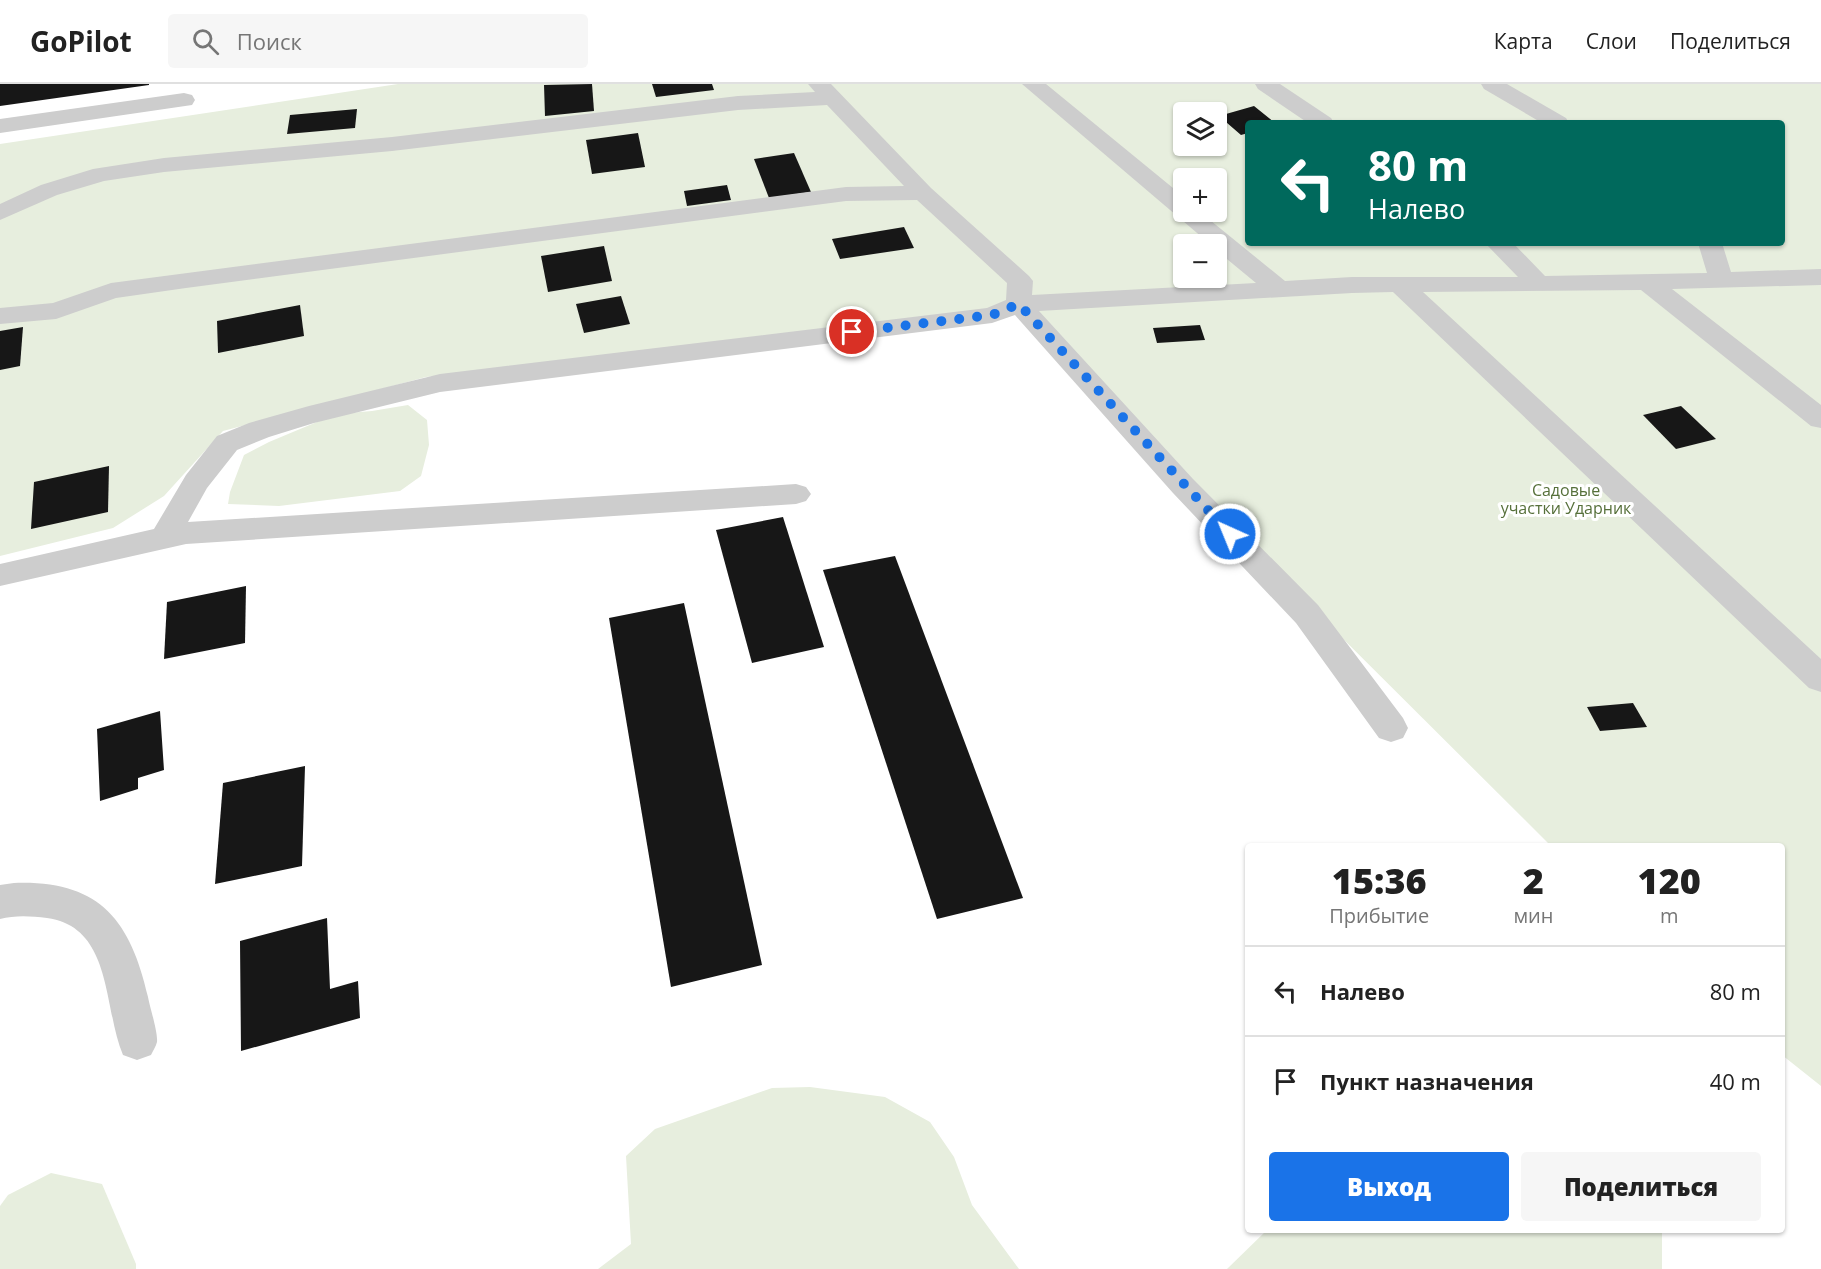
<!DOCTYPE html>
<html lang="ru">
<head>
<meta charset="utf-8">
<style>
	:root { --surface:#fff; --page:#f6f6f6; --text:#222; --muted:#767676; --line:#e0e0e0; --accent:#1a73e8 }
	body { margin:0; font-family:"Open Sans",sans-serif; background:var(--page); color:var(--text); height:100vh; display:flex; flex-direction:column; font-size:22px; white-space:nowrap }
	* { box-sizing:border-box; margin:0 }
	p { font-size:20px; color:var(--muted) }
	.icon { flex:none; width:33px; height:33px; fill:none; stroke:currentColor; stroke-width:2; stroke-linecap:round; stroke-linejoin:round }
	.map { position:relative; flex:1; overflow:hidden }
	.drawer { position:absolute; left:1245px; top:759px; width:540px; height:390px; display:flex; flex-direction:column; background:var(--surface); border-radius:6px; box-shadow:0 2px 4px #0004 }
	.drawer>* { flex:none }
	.hud { position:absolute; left:1245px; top:36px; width:540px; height:126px; border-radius:6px; box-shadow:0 2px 4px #0004; background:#00695c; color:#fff; overflow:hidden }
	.tools { position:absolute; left:1173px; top:18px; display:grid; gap:12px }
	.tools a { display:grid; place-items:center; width:54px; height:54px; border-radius:6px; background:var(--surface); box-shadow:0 2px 4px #0004; font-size:30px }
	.pin { position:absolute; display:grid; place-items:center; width:51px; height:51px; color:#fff; margin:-26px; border:3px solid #fff; border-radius:50%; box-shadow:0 2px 6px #0007 }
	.me { position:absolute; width:66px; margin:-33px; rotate:316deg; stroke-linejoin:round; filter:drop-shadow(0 0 4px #0008) }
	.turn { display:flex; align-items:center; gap:21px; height:126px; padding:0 24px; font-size:27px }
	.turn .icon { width:78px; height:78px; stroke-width:2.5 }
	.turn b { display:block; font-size:42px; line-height:51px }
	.eta { display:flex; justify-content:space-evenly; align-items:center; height:102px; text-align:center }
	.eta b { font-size:36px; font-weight:800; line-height:42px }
	.action { display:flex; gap:12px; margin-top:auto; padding:12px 24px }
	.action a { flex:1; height:69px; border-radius:6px; background:var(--accent); color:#fff; font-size:24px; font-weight:800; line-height:69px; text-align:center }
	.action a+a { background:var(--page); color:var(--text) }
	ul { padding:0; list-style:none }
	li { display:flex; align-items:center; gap:18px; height:90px; padding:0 24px; border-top:2px solid var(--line) }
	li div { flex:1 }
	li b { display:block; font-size:22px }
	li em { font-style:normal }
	header { display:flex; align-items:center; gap:36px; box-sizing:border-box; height:84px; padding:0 30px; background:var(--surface); border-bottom:2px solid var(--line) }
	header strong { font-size:28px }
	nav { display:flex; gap:33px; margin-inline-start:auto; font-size:21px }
	.search { width:420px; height:54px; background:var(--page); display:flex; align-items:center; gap:15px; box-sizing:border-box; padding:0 21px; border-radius:6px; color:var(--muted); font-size:22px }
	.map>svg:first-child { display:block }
</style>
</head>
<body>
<header>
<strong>GoPilot</strong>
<div class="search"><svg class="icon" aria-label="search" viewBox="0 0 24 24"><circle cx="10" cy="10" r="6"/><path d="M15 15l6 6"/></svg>Поиск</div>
<nav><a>Карта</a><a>Слои</a><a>Поделиться</a></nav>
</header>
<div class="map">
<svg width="1821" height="1185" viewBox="0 0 1821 1185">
	<rect width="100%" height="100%" fill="#fff"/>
	<g fill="#e7eede" fill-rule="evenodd">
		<path d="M 398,0 L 1821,0 L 1821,1002 L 1782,971 L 1782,762 L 1551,762 L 1289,501 L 1026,221 L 426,293 L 223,347 L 164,412 L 113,444 L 0,472 L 0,60 ZM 1184,28 L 1216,28 L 1216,62 L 1184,62 ZM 1248,39 L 1782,39 L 1782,159 L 1248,159 ZM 1184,94 L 1216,94 L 1216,128 L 1184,128 ZM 1184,160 L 1216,160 L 1216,194 L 1184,194 Z"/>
		<polygon points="408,321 427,336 429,361 421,392 400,407 279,422 228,420 230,408 244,371 269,358 336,330 372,327"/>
		<polygon points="810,1003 885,1013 930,1038 954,1073 972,1121 1019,1185 598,1185 631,1160 626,1072 655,1045 772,1004"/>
		<polygon points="51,1089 102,1100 136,1180 136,1185 0,1185 0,1122 8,1111"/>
		<polygon points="1267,1146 1662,1146 1662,1185 1227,1185"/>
	</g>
	<g fill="#171717">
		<polygon points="0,0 149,0 149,1 0,22"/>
		<polygon points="592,0 594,27 545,32 544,1"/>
		<polygon points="652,0 712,0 714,6 656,13"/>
		<polygon points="1254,22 1275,39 1248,39 1248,49 1241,51 1219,32"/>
		<polygon points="357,25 355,44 287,50 290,31"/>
		<polygon points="638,49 645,83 592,90 586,56"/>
		<polygon points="794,69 811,108 769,114 754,75"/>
		<polygon points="727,101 731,116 687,122 684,107"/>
		<polygon points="904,143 914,164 840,175 832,155"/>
		<polygon points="604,162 612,197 548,208 541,172"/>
		<polygon points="621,212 630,240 584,249 576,220"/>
		<polygon points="300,221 304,252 218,269 217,237"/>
		<polygon points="1200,241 1205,256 1157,259 1153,244"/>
		<polygon points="23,243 20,282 0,286 0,247"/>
		<polygon points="1681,322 1716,355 1676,365 1643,331"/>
		<polygon points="109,382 108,428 31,445 34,398"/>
		<polygon points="783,433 824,563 752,579 716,446"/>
		<polygon points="895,472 1023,814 937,835 823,486"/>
		<polygon points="246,502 245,559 164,575 167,518"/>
		<polygon points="684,519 762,881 671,903 609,534"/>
		<polygon points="1633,619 1647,643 1600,647 1587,623"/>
		<polygon points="160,627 164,686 138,694 138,705 100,717 97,645"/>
		<polygon points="305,682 302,782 215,800 223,699"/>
		<polygon points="327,834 330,905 358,897 360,934 241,967 240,857"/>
	</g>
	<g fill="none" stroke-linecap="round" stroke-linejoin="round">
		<g fill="#cdcdcd" fill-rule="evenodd">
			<polygon points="808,0 831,0 931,104 1029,192 1033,197 1032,211 1256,199 1216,166 1216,160 1210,160 1022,0 1046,0 1184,113 1184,128 1200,128 1285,197 1352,193 1518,193 1485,159 1513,159 1545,192 1707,189 1698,159 1722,159 1731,188 1821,185 1821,201 1672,205 1821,321 1821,344 1811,342 1641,206 1423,208 1821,575 1821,608 1809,604 1393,208 1352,209 1039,227 1193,395 1318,521 1403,634 1408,644 1403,654 1391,658 1379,654 1296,539 1173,409 1015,231 992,239 440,308 314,339 269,353 237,366 207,404 188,438 796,400 806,403 811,410 806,417 796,420 186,460 0,502 0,480 154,445 186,391 217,352 249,339 309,322 440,290 987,224 1006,216 1007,199 917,116 846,117 186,204 116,214 56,235 0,240 0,224 53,219 111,199 846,103 904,102 827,21 738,26 392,67 164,88 104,97 57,111 0,136 0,120 41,101 93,85 164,74 392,53 738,12 815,8"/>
			<polygon points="1255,0 1280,0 1331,34 1334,39 1308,39 1258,5"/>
			<polygon points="1481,0 1507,0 1566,34 1569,39 1542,39 1484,5"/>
			<polygon points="184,9 192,11 195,16 192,21 0,49 0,35"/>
			<path d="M 14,799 C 98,796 130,834 148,913 C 150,924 158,948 157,958 C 156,962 153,967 151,971 L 137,976 L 123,971 C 103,924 113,843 47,834 C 31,832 15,831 0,835 L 0,801 Z"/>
		</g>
	</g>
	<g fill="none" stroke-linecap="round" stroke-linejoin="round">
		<polyline stroke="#1a73e8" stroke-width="10" stroke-dasharray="0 18" points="852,248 992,231 1019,220 1230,450"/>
	</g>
	<g text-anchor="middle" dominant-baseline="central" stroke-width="6" stroke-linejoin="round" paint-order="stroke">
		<g font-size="16" fill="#56703a" stroke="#fff">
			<text x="1566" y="406">Садовые<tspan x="1566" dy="18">участки Ударник</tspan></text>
		</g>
	</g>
</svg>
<div class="tools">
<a><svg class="icon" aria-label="layers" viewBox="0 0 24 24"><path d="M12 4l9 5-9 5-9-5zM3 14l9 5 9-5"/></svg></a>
<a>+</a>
<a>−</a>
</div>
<div class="pin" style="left:852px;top:248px;background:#d93025"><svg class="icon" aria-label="arrive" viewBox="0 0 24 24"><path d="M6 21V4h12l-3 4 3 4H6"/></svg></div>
<svg class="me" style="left:1230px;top:450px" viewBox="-20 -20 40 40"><circle r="17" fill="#1a73e8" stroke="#fff" stroke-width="3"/><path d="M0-11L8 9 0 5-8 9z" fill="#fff"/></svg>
<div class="hud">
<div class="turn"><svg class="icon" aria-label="left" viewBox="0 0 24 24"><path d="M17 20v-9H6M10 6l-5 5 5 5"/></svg><div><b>80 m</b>Налево</div></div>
</div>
<section class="drawer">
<div class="eta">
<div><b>15:36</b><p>Прибытие</p></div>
<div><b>2</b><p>мин</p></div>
<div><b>120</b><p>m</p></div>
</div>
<ul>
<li><svg class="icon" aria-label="left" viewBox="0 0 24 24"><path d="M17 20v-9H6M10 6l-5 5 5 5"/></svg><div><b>Налево</b></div><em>80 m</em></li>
<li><svg class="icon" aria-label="arrive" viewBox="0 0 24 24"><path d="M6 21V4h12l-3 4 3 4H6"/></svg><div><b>Пункт назначения</b></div><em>40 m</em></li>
</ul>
<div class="action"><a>Выход</a><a>Поделиться</a></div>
</section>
</div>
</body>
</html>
